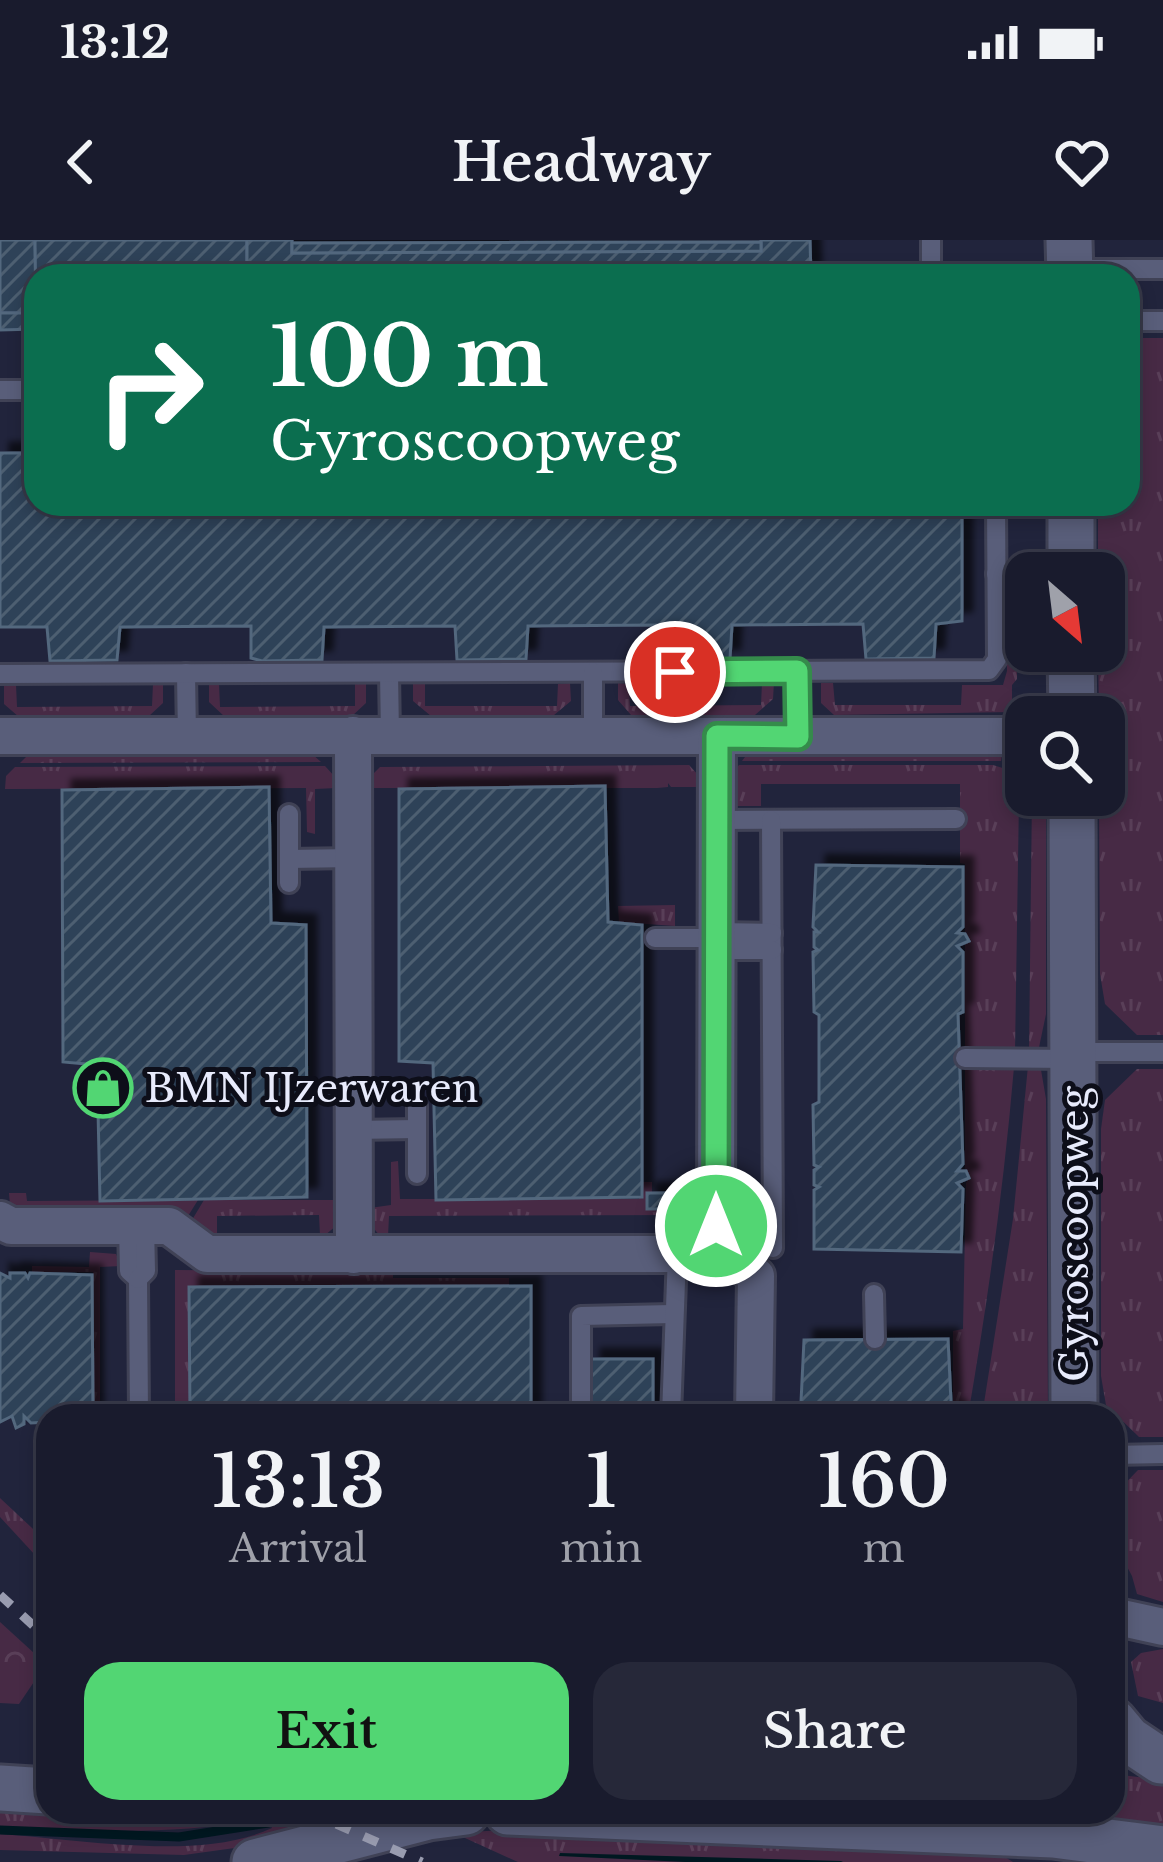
<!DOCTYPE html>
<html lang="en">
<head>
<meta charset="utf-8">
<style>
	:root { --surface:#191b2d; --page:#262839; --text:#f1f3f6; --muted:#9fa1aa; --line:#373949; --accent:#52d673 }
	body { margin:0; font-family:"Libre Baskerville",serif; background:var(--page); color:var(--text); height:100vh; display:flex; flex-direction:column; font-size:45px; white-space:nowrap }
	* { box-sizing:border-box; margin:0 }
	p { font-size:39px; color:var(--muted) }
	.icon { flex:none; width:66px; height:66px; fill:none; stroke:currentColor; stroke-width:2; stroke-linecap:round; stroke-linejoin:round }
	.map { position:relative; flex:1; overflow:hidden }
	.panel { position:absolute; left:36px; top:1164px; width:1089px; height:420px; display:flex; flex-direction:column; background:var(--surface); border-radius:36px; box-shadow:0 6px 18px #0003,0 0 0 3px var(--line) }
	.panel>* { flex:none }
	.hud { position:absolute; left:24px; top:24px; width:1116px; height:252px; border-radius:36px; box-shadow:0 6px 18px #0003,0 0 0 3px var(--line); background:#0b6e4f; color:#fff; overflow:hidden }
	.needle { width:78px; rotate:152deg }
	.tools { position:absolute; left:1005px; top:312px; display:grid; gap:24px }
	.tools a { display:grid; place-items:center; width:120px; height:120px; border-radius:24px; background:var(--surface); box-shadow:0 6px 18px #0003,0 0 0 3px var(--line); font-size:60px }
	.pin { position:absolute; display:grid; place-items:center; width:102px; height:102px; color:#fff; margin:-51px; border:6px solid #fff; border-radius:50%; box-shadow:0 3px 12px #0007 }
	.me { position:absolute; width:132px; margin:-66px; rotate:0deg; stroke-linejoin:round; filter:drop-shadow(0 0 9px #0008) }
	.turn { display:flex; align-items:center; gap:42px; height:252px; padding:0 48px; font-size:54px }
	.turn .icon { width:156px; height:156px; stroke-width:2.5 }
	.turn b { display:block; font-size:84px; line-height:102px }
	.eta { display:flex; justify-content:space-evenly; align-items:center; height:204px; text-align:center }
	.eta b { font-size:72px; font-weight:600; line-height:84px }
	.button { display:flex; gap:24px; margin-top:auto; padding:24px 48px }
	.button a { flex:1; height:138px; border-radius:36px; background:var(--accent); color:#111; font-size:48px; font-weight:600; line-height:138px; text-align:center }
	.button a+a { background:var(--page); color:var(--text) }
	.status { display:flex; justify-content:space-between; align-items:center; height:84px; padding:0 60px; background:var(--surface); direction:ltr }
	.status svg { height:33px; fill:currentColor }
	header { display:flex; justify-content:space-between; align-items:center; height:156px; padding:0 48px; background:var(--surface); font-size:54px; font-weight:600 }
	.map>svg:first-child { display:block }
</style>
</head>
<body>
<div class="status"><b>13:12</b><svg viewBox="0 0 49 12"><path d="M0 12V9h3v3zM5 12V6h3v6zM10 12V3h3v9zM15 12V0h3v12zM26 1h20v11H26zM47 4h2v5h-2z"/></svg></div>
<header><svg class="icon" aria-label="back" viewBox="0 0 24 24"><path d="M15 5l-7 7 7 7"/></svg>Headway<svg class="icon" aria-label="heart" viewBox="0 0 24 24"><path d="M12 20l-8-8c-3-5 5-10 8-4 3-6 11-1 8 4z"/></svg></header>
<div class="map">
<svg width="1163" height="1622" viewBox="0 0 1163 1622">
	<defs>
		<pattern id="grass-tufts" width="24" height="20" patternUnits="userSpaceOnUse" patternTransform="scale(3)"><rect width="24" height="20" fill="#472a45"/><path d="M3 7l-1-3M5 7V3M7 7l1-3M15 17l-1-3M17 17v-4M19 17l1-3" fill="none" stroke="#593f58"/></pattern>
		<pattern id="forest-crowns" width="20" height="18" patternUnits="userSpaceOnUse" patternTransform="scale(3)"><rect width="20" height="18" fill="#472a45"/><path d="M2 6a3 3 0 1 1 6 0M12 15a3 3 0 1 1 6 0" fill="none" stroke="#593f58"/></pattern>
		<pattern id="water-waves" width="16" height="10" patternUnits="userSpaceOnUse" patternTransform="scale(3)"><rect width="16" height="10" fill="#001821"/><path d="M0 5q4-4 8 0t8 0" fill="none" stroke="#253a42"/></pattern>
		<pattern id="building-hatch" width="6" height="6" patternUnits="userSpaceOnUse" patternTransform="scale(3)"><rect width="6" height="6" fill="#2f4358"/><path d="M-1 1l2-2M0 6l6-6M5 7l2-2" fill="none" stroke="#4d5e71"/></pattern>
		<filter id="shadow"><feDropShadow dx="10" dy="-10" stdDeviation="3" flood-color="#0009"/></filter>
	</defs>
	<rect width="100%" height="100%" fill="#21243c"/>
	<g fill="url(#grass-tufts)">
		<polygon points="1135,98 1163,98 1163,795 1137,795 1105,764 1100,734 1099,555 1104,555 1104,477 1099,477 1098,411 1104,411 1104,333 1098,333 1098,264 1128,264 1128,104"/>
		<polygon points="1017,343 1017,439 1012,445 1012,472 834,475 821,463 821,443 833,443 835,465 961,465 962,445 1003,445 1007,431 1007,352"/>
		<polygon points="774,442 773,459 755,475 631,475 618,460 618,443 629,444 630,466 761,465 762,443"/>
		<polygon points="570,443 571,461 554,475 431,476 413,461 413,444 425,444 425,466 557,466 558,444"/>
		<polygon points="153,444 163,444 163,463 149,476 19,477 4,464 4,445 16,445 17,467 152,466"/>
		<polygon points="209,444 219,444 220,467 355,466 355,444 366,444 366,463 352,476 224,476 209,462"/>
		<polygon points="748,513 990,513 1002,515 1001,521 742,521"/>
		<polygon points="312,514 321,522 20,523 28,515"/>
		<polygon points="689,525 699,536 698,547 671,547 668,543 668,547 657,548 369,548 369,538 380,527"/>
		<polygon points="739,525 993,525 1012,531 1012,550 1019,558 1015,811 965,811 965,705 969,701 965,694 965,624 960,623 960,544 761,544 761,566 735,566 733,532"/>
		<polygon points="325,526 335,537 336,548 315,549 315,594 307,592 306,548 5,549 6,536 15,527"/>
		<polygon points="1032,555 1046,578 1046,774 1038,812 1029,812"/>
		<polygon points="675,665 675,686 619,682 618,666"/>
		<polygon points="1028,826 1041,830 1046,859 1048,1176 982,1176 1013,979"/>
		<path d="M 965,827 L 1014,827 C 1004,944 988,1060 968,1176 L 957,1176 L 953,1169 L 953,1091 L 963,1089 L 966,943 L 969,938 L 965,931 Z"/>
		<polygon points="1137,829 1163,829 1163,1197 1139,1197 1106,1165 1101,1136 1101,889 1105,860"/>
		<path d="M 398,921 L 400,959 L 639,959 L 642,942 L 652,942 L 652,953 L 647,954 L 647,969 L 671,969 L 671,964 L 699,965 C 700,981 701,992 685,996 L 683,975 L 389,976 L 388,996 L 380,996 L 371,985 L 370,968 L 391,965 L 391,922 Z"/>
		<polygon points="9,953 26,953 27,961 198,960 188,976 178,969 20,970 10,965"/>
		<polygon points="204,960 335,960 337,985 324,996 320,995 319,975 217,976 217,995 208,996 192,980"/>
		<polygon points="90,1012 116,1014 121,1026 100,1027 100,1176 94,1176 93,1032 32,1032 32,1026 89,1027"/>
		<polygon points="175,1030 393,1032 393,1038 509,1038 509,1046 190,1047 190,1176 175,1176"/>
		<polygon points="1138,1230 1163,1230 1163,1362 1137,1354 1132,1336 1113,1300 1113,1256"/>
		<polygon points="0,1258 48,1303 48,1329 0,1277"/>
		<polygon points="1163,1409 1163,1463 1138,1456 1131,1422 1141,1413"/>
		<polygon points="1113,1534 1163,1540 1163,1584 1111,1580"/>
		<path d="M 0,1566 L 48,1572 L 295,1572 L 322,1588 L 249,1606 L 184,1615 L 0,1610 L 0,1594 C 79,1599 200,1622 272,1588 L 268,1578 C 179,1596 91,1591 0,1587 Z"/>
		<polygon points="504,1590 995,1611 1013,1622 518,1622 454,1593"/>
	</g>
	<polygon fill="url(#forest-crowns)" points="0,1382 46,1424 19,1464 0,1463"/>
	<polygon fill="url(#water-waves)" points="560,1613 841,1621 843,1622 685,1622 559,1616"/>
	<g fill="none" stroke-linecap="round" stroke-linejoin="round">
		<polyline stroke="#001821" stroke-width="9" points="0,1590 179,1597 268,1583"/>
	</g>
	<g fill="url(#building-hatch)" stroke="#52677e" stroke-width="3" filter="url(#shadow)">
		<polygon points="0,0 35,0 36,73 0,73"/>
		<polygon points="35,0 247,0 247,36 36,36 36,73"/>
		<polygon points="247,0 292,0 292,13 761,11 761,0 810,0 811,36 247,36"/>
		<polygon points="761,2 761,11 292,13 292,3"/>
		<polygon points="0,73 36,73 36,89 0,90"/>
		<polygon points="0,213 36,213 36,264 962,264 962,381 936,384 934,418 866,419 863,384 732,385 730,419 662,419 659,385 528,386 526,419 457,420 455,386 324,387 322,420 262,421 251,418 251,386 120,387 117,420 50,421 47,387 0,387"/>
		<polygon points="605,546 608,682 642,685 642,957 436,960 433,823 399,821 399,549"/>
		<polygon points="269,547 271,683 306,685 307,957 100,961 97,825 63,822 62,550"/>
		<polygon points="816,625 963,627 963,687 957,693 965,694 969,701 957,706 963,712 963,772 958,774 963,924 957,931 966,931 969,938 957,943 963,949 961,1012 814,1009 814,950 819,947 814,945 814,930 819,927 814,925 813,865 819,862 819,775 814,772 813,712 818,710 814,707 814,692 818,692 813,687"/>
		<rect x="647" y="953" width="24" height="16"/>
		<polygon points="0,1033 10,1038 10,1033 25,1033 28,1038 30,1033 92,1035 93,1176 48,1176 48,1182 31,1183 24,1176 24,1184 16,1188 12,1176 0,1182"/>
		<polygon points="531,1046 531,1176 190,1176 189,1047"/>
		<polygon points="948,1099 951,1162 945,1168 954,1169 957,1176 801,1176 802,1167 806,1164 801,1162 804,1100"/>
		<rect x="591" y="1119" width="62" height="57"/>
	</g>
	<g fill="none" stroke-linecap="round" stroke-linejoin="round">
		<defs>
			<g id="service">
				<polyline points="931,0 931,36"/>
				<polyline points="1072,29 1163,29"/>
				<polyline points="1128,81 1163,81"/>
				<polyline points="0,150 36,150"/>
				<polyline points="996,334 1026,334"/>
				<polyline points="798,431 798,497"/>
				<polyline points="186,433 187,497"/>
				<polyline points="389,433 390,495"/>
				<polyline points="0,434 989,430 997,419 996,264"/>
				<polyline points="593,496 593,432"/>
				<polyline points="717,580 956,579"/>
				<polyline points="771,580 773,1008"/>
				<polyline points="289,619 353,618"/>
				<polyline points="289,643 289,574"/>
				<polyline points="717,692 772,693"/>
				<polyline points="655,698 717,698"/>
				<polyline points="716,710 772,710"/>
				<polyline points="1073,812 1163,812"/>
				<polyline points="965,818 1073,819"/>
				<polyline points="353,890 417,889"/>
				<polyline points="417,934 417,866"/>
				<polyline points="128,985 129,1031 138,1039 139,1176"/>
				<polyline points="138,1039 146,1031 145,985"/>
				<polyline points="874,1054 875,1099"/>
				<polyline points="581,1176 581,1076 672,1074"/>
				<polyline points="671,1176 677,1014"/>
				<polyline points="1113,1215 1163,1214"/>
			</g>
			<g id="minor">
				<polyline points="353,495 354,1015"/>
				<polyline points="0,496 1026,496"/>
				<polyline points="0,980 11,986 169,986 207,1014 677,1014 702,1011 716,994 717,496"/>
				<polyline points="713,1001 756,1036 754,1176"/>
				<polyline points="1113,1376 1163,1387"/>
			</g>
			<g id="tertiary">
				<polyline points="1069,0 1070,36"/>
				<polyline points="1071,264 1071,333"/>
				<polyline points="1071,411 1072,477"/>
				<polyline points="1072,555 1074,1176"/>
				<polyline points="1113,1481 1128,1499 1161,1521"/>
				<polyline points="0,1548 48,1551"/>
				<polyline points="508,1572 1053,1595 1163,1609"/>
				<polyline points="255,1622 428,1577 466,1572"/>
			</g>
		</defs>
		<use href="#service" stroke="#404256" stroke-width="24"/>
		<use href="#minor" stroke="#404256" stroke-width="42"/>
		<use href="#tertiary" stroke="#404256" stroke-width="51"/>
		<use href="#service" stroke="#595e7a" stroke-width="18"/>
		<use href="#minor" stroke="#595e7a" stroke-width="36"/>
		<use href="#tertiary" stroke="#595e7a" stroke-width="45"/>
		<g stroke="#999cb0" stroke-width="9" stroke-dasharray="15 15" stroke-linecap="butt">
			<polyline points="0,1355 48,1399"/>
			<polyline points="309,1572 422,1622"/>
		</g>
	</g>
	<g fill="none" stroke-linecap="round" stroke-linejoin="round">
		<defs>
			<polyline id="route" points="675,432 797,431 798,497 717,496 716,986"/>
		</defs>
		<use href="#route" stroke="#358b4b" stroke-width="30"/>
		<use href="#route" stroke="#52d673" stroke-width="21"/>
	</g>
	<defs>
		<symbol id="shop-ring" viewBox="-11 -11 22 22"><circle r="9.5" fill="#0d0e19" stroke="#52d673" stroke-width="1.5"/><path d="M-5-2.5h2.3a2.7 3.5 0 0 1 5.4 0H5L5.5 6h-11ZM-1.5-2.5h3a1.5 2.3 0 0 0-3 0Z" fill="#52d673"/></symbol>
	</defs>
	<g fill-rule="evenodd">
		<use href="#shop-ring" x="70" y="815" width="66" height="66"/>
	</g>
	<g text-anchor="middle" dominant-baseline="central" stroke-width="10" stroke-linejoin="round" paint-order="stroke">
		<g font-size="39" fill="#e8ebfc" stroke="#0d0e19" text-anchor="start">
			<text x="145" y="848">BMN IJzerwaren</text>
		</g>
		<g font-size="39" fill="#e8ebfc" stroke="#0d0e19">
			<text transform="translate(1074 994) rotate(-90)">Gyroscoopweg</text>
		</g>
	</g>
</svg>
<div class="tools">
<a><svg class="needle" viewBox="-14 -14 28 28"><path d="M0-13l5 13h-10z" fill="#e53935"/><path d="M0 13l5-13h-10z" fill="#9fa1aa"/></svg></a>
<a><svg class="icon" aria-label="search" viewBox="0 0 24 24"><circle cx="10" cy="10" r="6"/><path d="M15 15l6 6"/></svg></a>
</div>
<div class="pin" style="left:675px;top:432px;background:#d93025"><svg class="icon" aria-label="arrive" viewBox="0 0 24 24"><path d="M6 21V4h12l-3 4 3 4H6"/></svg></div>
<svg class="me" style="left:716px;top:986px" viewBox="-20 -20 40 40"><circle r="17" fill="#52d673" stroke="#fff" stroke-width="3"/><path d="M0-11L8 9 0 5-8 9z" fill="#fff"/></svg>
<div class="hud">
<div class="turn"><svg class="icon" aria-label="right" viewBox="0 0 24 24"><path d="M7 20v-9h11M14 6l5 5-5 5"/></svg><div><b>100 m</b>Gyroscoopweg</div></div>
</div>
<section class="panel">
<div class="eta">
<div><b>13:13</b><p>Arrival</p></div>
<div><b>1</b><p>min</p></div>
<div><b>160</b><p>m</p></div>
</div>
<div class="button"><a>Exit</a><a>Share</a></div>
</section>
</div>
</body>
</html>
